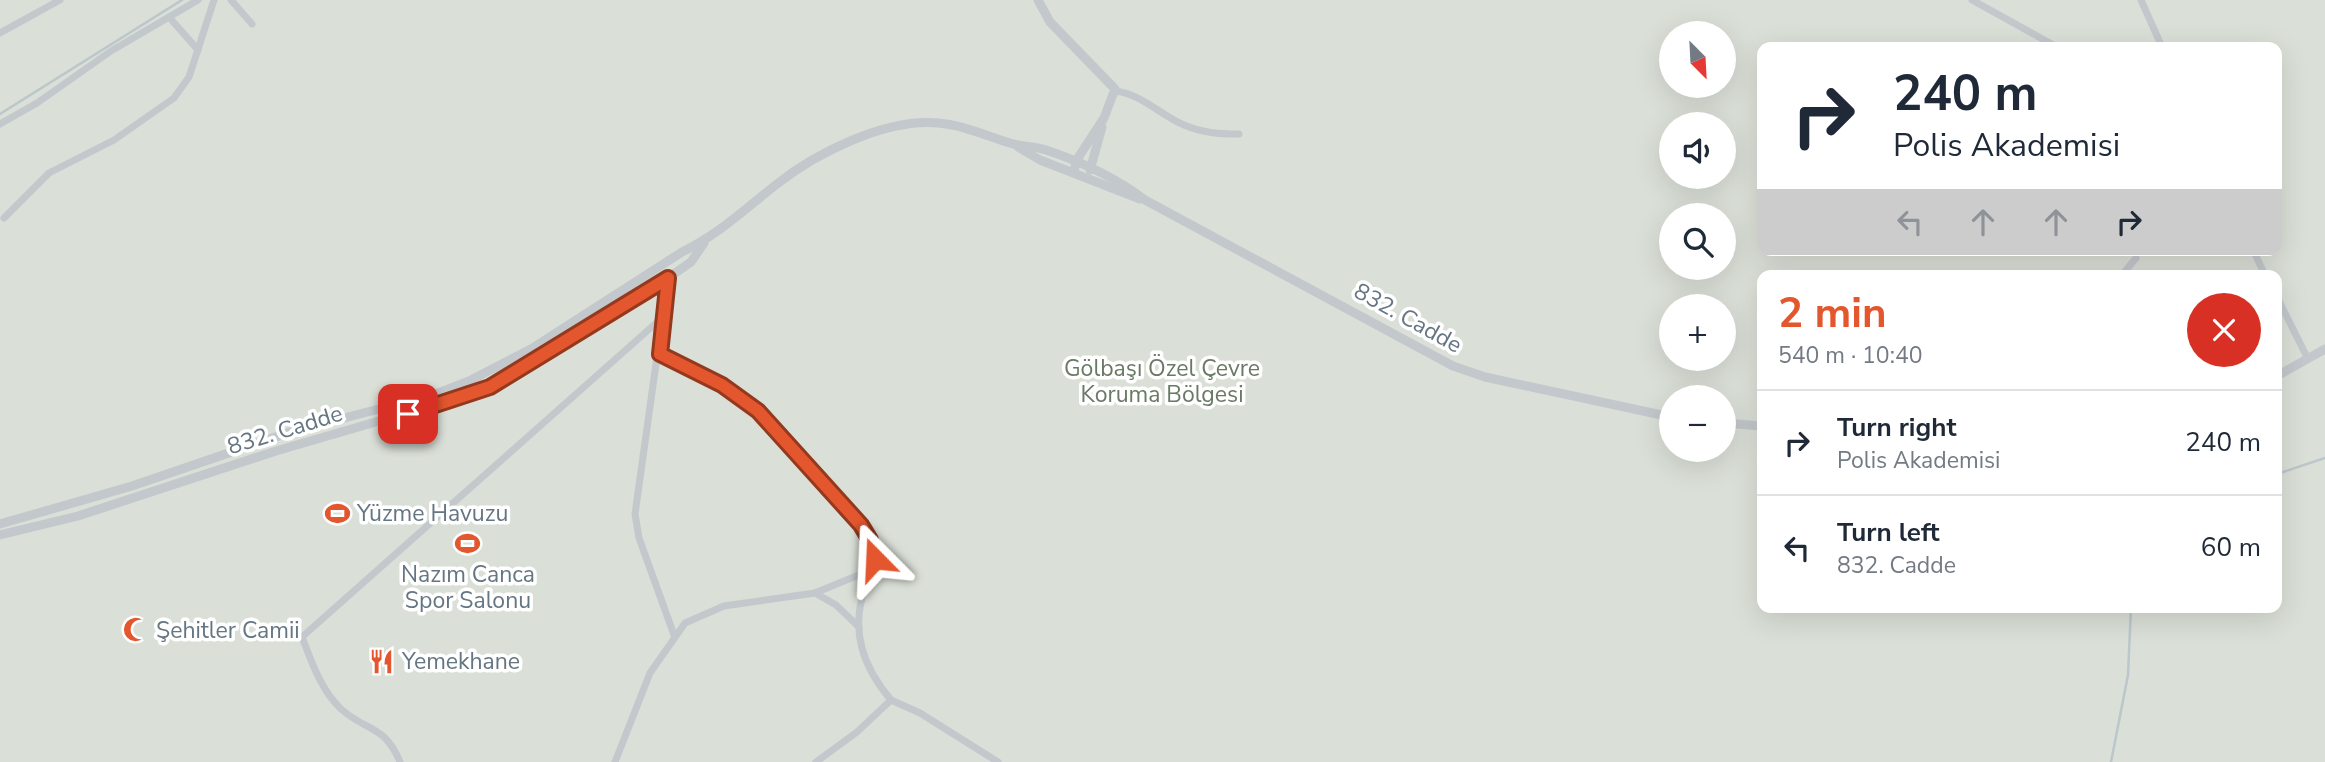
<!DOCTYPE html>
<html lang="en">
<head>
<meta charset="utf-8">
<style>
	:root { --surface:#fff; --page:#f6f6f7; --text:#1f2937; --muted:#747a83; --line:#e0e1e3; --accent:#e4572e }
	body { margin:0; font-family:"Nunito Sans",sans-serif; background:var(--page); color:var(--text); height:100vh; display:flex; flex-direction:column; font-size:26px; white-space:nowrap }
	* { box-sizing:border-box; margin:0 }
	p { font-size:23px; color:var(--muted) }
	.icon { flex:none; width:38px; height:38px; fill:none; stroke:currentColor; stroke-width:2; stroke-linecap:round; stroke-linejoin:round }
	.map { position:relative; flex:1; overflow:hidden }
	.side { position:absolute; left:1757px; top:270px; width:525px; height:343px; display:flex; flex-direction:column; background:var(--surface); border-radius:14px; box-shadow:0 7px 28px #0002 }
	.side>* { flex:none }
	.hud { position:absolute; left:1757px; top:42px; width:525px; height:214px; border-radius:14px; box-shadow:0 7px 28px #0002; background:#fff; color:var(--text); overflow:hidden }
	.needle { width:46px; rotate:156deg }
	.fabs { position:absolute; left:1659px; top:21px; display:grid; gap:14px }
	.fabs a { display:grid; place-items:center; width:77px; height:77px; border-radius:50%; background:var(--surface); box-shadow:0 7px 28px #0002; font-size:35px }
	.pin { position:absolute; display:grid; place-items:center; width:60px; height:60px; color:#fff; margin:-30px; border-radius:14px; box-shadow:0 4px 10px #0006 }
	.me { position:absolute; width:77px; margin:-38px; rotate:339deg; stroke-linejoin:round; filter:drop-shadow(0 0 5px #0008) }
	.turn { display:flex; align-items:center; gap:24px; height:147px; padding:0 21px; font-size:32px }
	.turn .icon { width:91px; height:91px; stroke-width:2.5 }
	.turn b { display:block; font-size:49px; line-height:60px }
	.lanes { display:flex; align-items:center; height:66px; padding:0 21px; background:#0003; justify-content:center; gap:35px; direction:ltr }
	.lanes .off { opacity:.35 }
	.round { display:grid; place-items:center; flex:none; width:74px; height:74px; border-radius:37px; background:var(--page) }
	.overview { display:flex; align-items:center; justify-content:space-between; height:119px; padding:0 21px }
	h1 { font-size:42px; font-weight:700; line-height:52px; color:var(--accent) }
	ul { padding:0; list-style:none }
	li { display:flex; align-items:center; gap:21px; height:105px; padding:0 21px; border-top:2px solid var(--line) }
	li div { flex:1 }
	li b { display:block; font-size:26px }
	li em { font-style:normal }
	.map>svg:first-child { display:block }
</style>
</head>
<body>
<div class="map">
<svg width="2325" height="762" viewBox="0 0 2325 762">
	<rect width="100%" height="100%" fill="#fafaf8"/>
	<path fill="#dadfd7" fill-rule="evenodd" d="M 0,0 L 2325,0 L 2325,762 L 0,762 ZM 1671,33 L 1724,33 L 1724,86 L 1671,86 ZM 1762,47 L 2277,47 L 2277,250 L 1762,250 ZM 1671,124 L 1724,124 L 1724,177 L 1671,177 ZM 1671,215 L 1724,215 L 1724,268 L 1671,268 ZM 1762,275 L 2277,275 L 2277,607 L 1762,607 ZM 1671,306 L 1724,306 L 1724,359 L 1671,359 ZM 1671,397 L 1724,397 L 1724,450 L 1671,450 Z"/>
	<g fill="none" stroke-linecap="round" stroke-linejoin="round">
		<g stroke="#bbc7cb" stroke-width="2.5">
			<polyline points="0,114 182,0"/>
			<polyline points="2277,474 2325,458"/>
			<polyline points="2111,762 2128,675 2131,607"/>
		</g>
		<g stroke="#c3c8cc" stroke-width="7">
			<polyline points="231,0 252,24"/>
			<polyline points="1972,0 2057,47"/>
			<polyline points="2141,0 2162,47"/>
			<polyline points="169,17 198,50"/>
			<polyline points="0,33 60,0"/>
			<path d="M 1115,91 C 1142,94 1160,115 1184,125 C 1203,133 1219,134 1239,134"/>
			<polyline points="0,124 37,103 111,51 198,0"/>
			<polyline points="4,218 49,173 114,140 174,98 189,77 214,0"/>
			<polyline points="2253,250 2265,275"/>
			<polyline points="2122,275 2136,258"/>
			<polyline points="668,278 635,514 639,538 674,635"/>
			<polyline points="2277,297 2308,359"/>
			<path d="M 660,354 C 683,365 709,375 731,390 C 759,410 869,522 874,552 C 876,566 870,576 865,588 C 850,631 863,667 891,700"/>
			<polyline points="815,593 836,605 859,627"/>
			<polyline points="891,700 920,713 998,762"/>
			<path d="M 400,762 C 385,725 367,732 341,709 C 321,690 312,663 302,637 L 664,316"/>
			<polyline points="615,762 650,673 685,623 724,606 815,593 873,569"/>
			<polyline points="816,762 857,732 891,700"/>
		</g>
		<g stroke="#c3c8cc" stroke-width="9">
			<polyline points="1038,0 1050,22 1115,89 1104,118 1076,161 1074,172"/>
			<polyline points="1018,147 1040,160 1140,199"/>
			<polyline points="1090,170 1102,127"/>
			<polyline points="2277,376 2325,349"/>
			<polyline points="1724,423 1762,426"/>
			<path d="M 0,524 L 132,486 L 290,432 L 433,395 L 469,381 L 531,349 L 682,252 C 718,235 746,208 777,184 C 816,153 886,118 938,123 C 963,125 987,136 1010,143 C 1022,147 1035,146 1046,150 C 1082,162 1115,177 1145,200 L 1453,366 L 1485,377 L 1671,417"/>
			<polyline points="0,535 78,516 276,451 475,393 550,352 668,278 691,262 704,243"/>
		</g>
	</g>
	<g fill="none" stroke-linecap="round" stroke-linejoin="round">
		<defs>
			<polyline id="route" points="408,414 490,387 668,278 660,354 722,385 758,411 861,525 870,540 875,559"/>
		</defs>
		<use href="#route" stroke="#94391e" stroke-width="18"/>
		<use href="#route" stroke="#e4572e" stroke-width="12"/>
	</g>
	<defs>
		<symbol id="stadium-bare" viewBox="-9 -9 18 18"><path d="M0-5a6.5 5 0 1 0 0 10a6.5 5 0 1 0 0-10ZM-3.5-1.8h7v3.6h-7Z" fill="#e4572e" stroke="#fff" stroke-width="2.5" paint-order="stroke"/></symbol>
		<symbol id="mosque-bare" viewBox="-9 -9 18 18"><path d="M3.5-4.9A6 6 0 1 0 3.5 4.9A5 5 0 1 1 3.5-4.9Z" fill="#e4572e" stroke="#fff" stroke-width="2.5" paint-order="stroke"/></symbol>
		<symbol id="restaurant-bare" viewBox="-9 -9 18 18"><path d="M-5-6h1v4h1v-4h1v4h1v-4h1v5L-1.5 .5V6h-2V.5L-5-1ZM5-6V6H3V1.5H1.5Q1.5-4 5-6Z" fill="#e4572e" stroke="#fff" stroke-width="2.5" paint-order="stroke"/></symbol>
	</defs>
	<g fill-rule="evenodd">
		<use href="#stadium-bare" x="320" y="496" width="35" height="35"/>
		<use href="#stadium-bare" x="450" y="526" width="35" height="35"/>
		<use href="#mosque-bare" x="118" y="612" width="35" height="35"/>
		<use href="#restaurant-bare" x="364" y="644" width="35" height="35"/>
	</g>
	<g text-anchor="middle" dominant-baseline="central" stroke-width="7" stroke-linejoin="round" paint-order="stroke">
		<g font-size="23" fill="#657683" stroke="#fff">
			<text transform="translate(1408 318) rotate(29)">832. Cadde</text>
			<text transform="translate(285 430) rotate(-17)">832. Cadde</text>
		</g>
		<g font-size="23" fill="#687a64" stroke="#fff">
			<text x="1162" y="368">Gölbaşı Özel Çevre<tspan x="1162" dy="26">Koruma Bölgesi</tspan></text>
		</g>
		<g font-size="23" fill="#657683" stroke="#fff" text-anchor="start">
			<text x="357" y="513">Yüzme Havuzu</text>
			<text x="468" y="574" text-anchor="middle">Nazım Canca<tspan x="468" dy="26">Spor Salonu</tspan></text>
			<text x="156" y="630">Şehitler Camii</text>
			<text x="402" y="661">Yemekhane</text>
		</g>
	</g>
</svg>
<div class="fabs">
<a><svg class="needle" viewBox="-14 -14 28 28"><path d="M0-13l5 13h-10z" fill="#e53935"/><path d="M0 13l5-13h-10z" fill="#747a83"/></svg></a>
<a><svg class="icon" aria-label="sound" viewBox="0 0 24 24"><path d="M4 9h4l5-4v14l-5-4H4zM17 9q2 3 0 6"/></svg></a>
<a><svg class="icon" aria-label="search" viewBox="0 0 24 24"><circle cx="10" cy="10" r="6"/><path d="M15 15l6 6"/></svg></a>
<a>+</a>
<a>−</a>
</div>
<div class="pin" style="left:408px;top:414px;background:#d93025"><svg class="icon" aria-label="arrive" viewBox="0 0 24 24"><path d="M6 21V4h12l-3 4 3 4H6"/></svg></div>
<svg class="me" style="left:875px;top:559px" viewBox="-20 -20 40 40"><path d="M0-17L14 15 0 8-14 15z" fill="#e4572e" stroke="#fff" stroke-width="4"/></svg>
<div class="hud">
<div class="turn"><svg class="icon" aria-label="right" viewBox="0 0 24 24"><path d="M7 20v-9h11M14 6l5 5-5 5"/></svg><div><b>240 m</b>Polis Akademisi</div></div>
<div class="lanes"><svg class="icon off" aria-label="left" viewBox="0 0 24 24"><path d="M17 20v-9H6M10 6l-5 5 5 5"/></svg><svg class="icon off" aria-label="ahead" viewBox="0 0 24 24"><path d="M12 20V5M6 11l6-6 6 6"/></svg><svg class="icon off" aria-label="ahead" viewBox="0 0 24 24"><path d="M12 20V5M6 11l6-6 6 6"/></svg><svg class="icon" aria-label="right" viewBox="0 0 24 24"><path d="M7 20v-9h11M14 6l5 5-5 5"/></svg></div>
</div>
<section class="side">
<div class="overview"><div><h1>2 min</h1><p>540 m · 10:40</p></div><a class="round" style="background:#d93025;color:#fff"><svg class="icon" aria-label="close" viewBox="0 0 24 24"><path d="M6 6l12 12M18 6L6 18"/></svg></a></div>
<ul>
<li><svg class="icon" aria-label="right" viewBox="0 0 24 24"><path d="M7 20v-9h11M14 6l5 5-5 5"/></svg><div><b>Turn right</b><p>Polis Akademisi</p></div><em>240 m</em></li>
<li><svg class="icon" aria-label="left" viewBox="0 0 24 24"><path d="M17 20v-9H6M10 6l-5 5 5 5"/></svg><div><b>Turn left</b><p>832. Cadde</p></div><em>60 m</em></li>
</ul>
</section>
</div>
</body>
</html>
